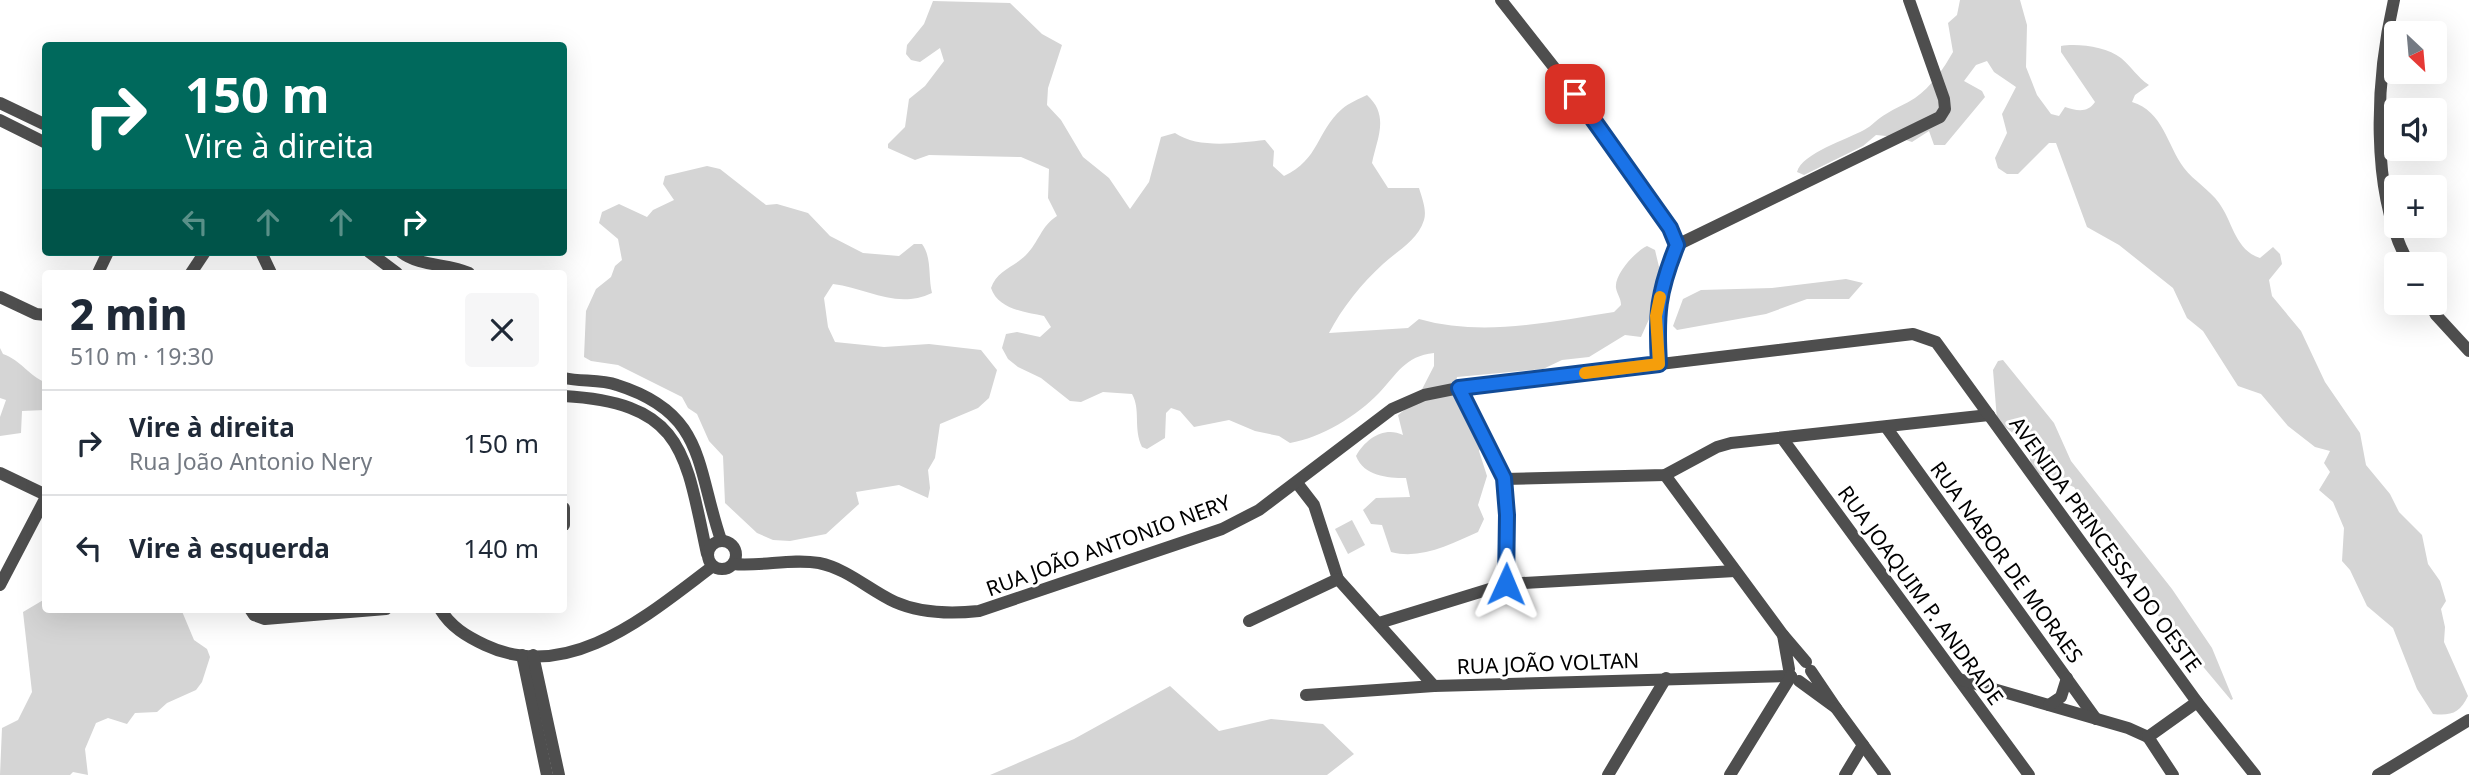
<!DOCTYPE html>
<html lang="pt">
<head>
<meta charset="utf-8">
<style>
	:root { --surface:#fff; --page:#f6f6f7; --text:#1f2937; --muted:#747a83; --line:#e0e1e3 }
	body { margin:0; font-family:"Noto Sans",sans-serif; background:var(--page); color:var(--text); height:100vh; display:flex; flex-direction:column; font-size:26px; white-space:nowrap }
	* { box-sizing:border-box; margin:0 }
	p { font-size:23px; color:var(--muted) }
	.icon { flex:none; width:38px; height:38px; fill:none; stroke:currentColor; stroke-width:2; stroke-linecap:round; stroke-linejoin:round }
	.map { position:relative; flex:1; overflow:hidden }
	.side { position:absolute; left:42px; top:270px; width:525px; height:343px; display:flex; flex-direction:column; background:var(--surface); border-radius:7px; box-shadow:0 7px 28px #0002 }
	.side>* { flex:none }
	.top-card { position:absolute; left:42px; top:42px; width:525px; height:214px; border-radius:7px; box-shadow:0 7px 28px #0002; background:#00695c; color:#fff; overflow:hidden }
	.needle { width:46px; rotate:154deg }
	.tools { position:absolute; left:2384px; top:21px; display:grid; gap:14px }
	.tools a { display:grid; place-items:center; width:63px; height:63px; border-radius:7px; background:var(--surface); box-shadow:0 7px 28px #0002; font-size:35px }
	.pin { position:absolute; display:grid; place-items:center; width:60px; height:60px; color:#fff; margin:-30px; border-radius:14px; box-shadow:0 4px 10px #0006 }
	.me { position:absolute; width:77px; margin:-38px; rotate:1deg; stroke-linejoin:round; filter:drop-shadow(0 0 5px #0008) }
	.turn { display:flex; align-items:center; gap:24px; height:147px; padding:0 28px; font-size:32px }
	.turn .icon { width:91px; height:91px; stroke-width:2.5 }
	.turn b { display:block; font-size:49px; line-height:60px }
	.lanes { display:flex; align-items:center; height:66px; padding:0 28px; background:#0003; justify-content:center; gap:35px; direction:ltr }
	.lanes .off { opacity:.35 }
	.round { display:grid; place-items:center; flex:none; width:74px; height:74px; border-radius:7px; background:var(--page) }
	.headline { display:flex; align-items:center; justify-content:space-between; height:119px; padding:0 28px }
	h1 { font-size:42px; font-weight:800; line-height:52px }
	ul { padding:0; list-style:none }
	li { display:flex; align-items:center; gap:21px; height:105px; padding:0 28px; border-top:2px solid var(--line) }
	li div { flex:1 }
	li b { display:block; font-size:26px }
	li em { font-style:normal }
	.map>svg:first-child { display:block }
</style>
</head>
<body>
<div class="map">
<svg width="2469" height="775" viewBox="0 0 2469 775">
	<rect width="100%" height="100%" fill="#fff"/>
	<g fill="#d5d5d5">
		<path d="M 1960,0 L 2020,0 L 2027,25 L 2026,67 L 2037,95 L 2051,114 L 2059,116 L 2065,107 C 2077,111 2088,113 2095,102 L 2061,52 L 2061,46 C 2078,43 2107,47 2121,58 C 2132,67 2137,77 2149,85 L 2135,95 L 2132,102 C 2163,111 2167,145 2184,168 C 2194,181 2210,190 2219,203 C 2233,222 2235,250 2260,258 L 2273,247 L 2280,254 L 2282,264 L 2269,280 L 2272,296 L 2301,331 L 2325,382 L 2360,433 L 2366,465 L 2390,494 L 2399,512 L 2422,535 L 2428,564 L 2440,581 L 2446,601 L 2441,609 L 2445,627 L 2444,642 L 2468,696 C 2460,713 2451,716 2433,714 L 2417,689 L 2393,628 L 2367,606 L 2350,570 L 2342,561 L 2344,528 L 2333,502 L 2319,490 L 2330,472 L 2324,463 L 2330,451 L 2315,447 L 2288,426 L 2261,394 L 2238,386 L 2203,331 L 2187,318 L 2173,288 L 2119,245 L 2087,227 L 2056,143 L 2049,143 L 2018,174 L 2007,174 L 1998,168 L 1995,158 L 2007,133 L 2002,114 L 2016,87 L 1994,72 L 1987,61 L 1976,65 L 1964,81 L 1982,91 L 1985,97 L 1945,145 L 1934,145 L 1929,131 L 1912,142 L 1897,137 L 1876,135 L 1863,146 L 1804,175 L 1797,172 C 1802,153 1848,139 1864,130 C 1872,126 1878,118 1886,114 C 1895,108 1906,104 1915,98 C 1931,87 1944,68 1953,52 L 1948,23 L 1957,15 Z"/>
		<path d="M 933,1 L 1010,3 L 1042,34 L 1062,45 L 1048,88 L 1047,105 L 1061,120 L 1083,157 L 1109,178 L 1130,209 L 1149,182 L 1161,137 L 1175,133 C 1198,149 1237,143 1265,140 L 1274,151 L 1273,166 L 1284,176 C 1320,159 1316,132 1342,109 C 1349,103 1359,99 1367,95 C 1390,116 1377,138 1372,163 L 1388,188 L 1419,188 C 1422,198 1427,210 1424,220 C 1418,240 1397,251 1383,264 C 1362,283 1342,308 1329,333 L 1408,328 L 1419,319 C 1482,337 1550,322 1614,312 L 1621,305 C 1621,298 1617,294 1616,288 C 1614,274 1636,251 1647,246 L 1655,250 L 1660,271 L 1653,290 L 1650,317 L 1641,337 L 1625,335 L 1589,357 L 1562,360 L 1543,369 L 1457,377 C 1452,394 1473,430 1482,445 L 1479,451 L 1487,476 L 1478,505 L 1484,519 L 1478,532 C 1451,544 1421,560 1391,552 L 1382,525 L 1371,524 L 1363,510 L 1376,498 L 1410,497 L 1406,478 C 1387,478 1364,476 1356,456 C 1366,438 1385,426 1403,435 L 1398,415 L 1416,401 L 1434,366 L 1434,353 C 1405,356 1397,374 1379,393 C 1357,416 1321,438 1290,443 L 1279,436 L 1255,431 L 1229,420 L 1194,427 L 1180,411 L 1171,408 L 1166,413 L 1165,438 L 1147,449 L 1142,447 C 1133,428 1141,410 1132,394 L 1103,392 L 1081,402 L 1070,401 L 1041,378 L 1018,367 L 1008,359 L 1002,348 L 1006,334 L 1017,332 L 1040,337 L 1051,327 L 1044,316 C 1024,312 998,309 991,288 C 997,270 1013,268 1026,255 C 1039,242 1041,226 1057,216 L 1048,198 L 1049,169 L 1021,157 L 929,155 L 915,160 L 888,148 L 888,144 L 905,127 L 909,99 L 925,86 L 944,61 L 940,48 L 920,62 L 911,60 L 906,54 L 907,45 L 924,24 Z"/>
		<path d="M 707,166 L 720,169 L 766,205 L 777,204 L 808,213 L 830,236 L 863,253 L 899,256 L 914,244 L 922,244 C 932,257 928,277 932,293 C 896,310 868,288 833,284 L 824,298 L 828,327 L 835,342 L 884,347 L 929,344 L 981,350 L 997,370 L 989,398 L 978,408 L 940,424 L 935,458 L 928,470 L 930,488 L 928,498 L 899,485 L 856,492 L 859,504 L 826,534 L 790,541 L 773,540 L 757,533 L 725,503 L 723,456 L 709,441 L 697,414 L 688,408 L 682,397 L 618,365 L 591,361 L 584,357 L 586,311 L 596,289 L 611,277 L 615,266 L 622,260 L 618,239 L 599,223 L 602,212 L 619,204 L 647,217 L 653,210 L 674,200 L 663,184 L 665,176 Z"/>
		<polygon points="1846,279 1863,283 1849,299 1807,299 1766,314 1677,330 1673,326 1683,299 1701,290 1772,288"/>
		<path d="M 0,348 L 3,354 C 21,360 30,377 45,382 L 45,410 L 22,411 L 21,433 L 0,436 L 0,417 L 6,400 L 0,398 Z"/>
		<polygon points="2003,360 2054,423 2071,461 2172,589 2212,648 2233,699 2231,700 2195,657 2191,644 2155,613 2142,581 2123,555 2101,532 2074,487 2039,474 2031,464 2027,445 1997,420 1993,370 1998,361"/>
		<polygon points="1352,520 1365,545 1348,554 1335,529"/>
		<polygon points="45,599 46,609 181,609 194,640 207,649 210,657 202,682 196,690 167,703 157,712 135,713 127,724 108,718 96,723 85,749 88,775 73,772 70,775 0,775 2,728 18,720 32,692 23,612"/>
		<polygon points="1170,686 1219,731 1271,719 1323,724 1354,754 1327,775 990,775 1074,739"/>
	</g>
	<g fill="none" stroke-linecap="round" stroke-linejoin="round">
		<g stroke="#4e4e4e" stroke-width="12">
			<path d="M 1501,0 L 1575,94 L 1670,228 L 1677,245 C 1659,289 1656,317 1659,364"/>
			<path d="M 2394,0 C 2376,78 2369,192 2409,264"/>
			<polyline points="0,103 46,125"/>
			<polyline points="0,120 46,143"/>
			<polyline points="1677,245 1940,117 1945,109 1944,99 1909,0"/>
			<polyline points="261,252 271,273"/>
			<polyline points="369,252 397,273"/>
			<path d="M 401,252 C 420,267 448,263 469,273"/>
			<polyline points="98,273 108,252"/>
			<polyline points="191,273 205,252"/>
			<polyline points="0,297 36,314 46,315"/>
			<polyline points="2430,303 2436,315 2469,351"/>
			<path d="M 564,378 C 581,382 600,379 617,385 C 706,413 696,467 721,540"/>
			<polyline points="1459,388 1504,479 1507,515 1506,584"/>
			<path d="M 564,396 C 684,403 685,452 707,554"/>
			<polyline points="1886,427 2096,719"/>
			<polyline points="1782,438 2029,775"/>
			<polyline points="0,473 46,495"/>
			<polyline points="1665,475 1783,635"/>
			<polyline points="1504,479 1665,475 1717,447 1731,443 1989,415"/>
			<polyline points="1297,483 1314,505 1338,579 1434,686"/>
			<polyline points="564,508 564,525"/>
			<circle cx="722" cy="555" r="14"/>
			<path d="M 733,564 C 761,567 791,558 819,563 C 848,569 869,590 895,602 C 922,614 951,614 979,611 L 1222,529 L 1259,510 L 1392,409 L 1424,395 L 1459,388 L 1913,334 L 1936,342 L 2197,702 L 2255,775"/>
			<polyline points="0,585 46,497"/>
			<polyline points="250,609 254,615 265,619 386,609"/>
			<path d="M 440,609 C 451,627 466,636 485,645 C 569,685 650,613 713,566"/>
			<polyline points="1249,621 1338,579"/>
			<polyline points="1379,623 1506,584 1735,571"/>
			<polyline points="522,655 547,775"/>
			<polyline points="533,655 559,775"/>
			<polyline points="1789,669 1783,635 1806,662"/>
			<polyline points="1959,679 2128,728 2148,737"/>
			<polyline points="1799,681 1836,708 1811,671"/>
			<polyline points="1306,695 1434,686 1791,676"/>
			<polyline points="2049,705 2061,697 2067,678"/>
			<polyline points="1836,708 1885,775"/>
			<polyline points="2148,737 2197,702"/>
			<polyline points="2148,737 2173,775"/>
			<polyline points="1608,775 1666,678"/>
			<polyline points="1730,775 1791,676"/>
			<polyline points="1845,775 1863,745"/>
			<polyline points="2378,775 2469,720"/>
		</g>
	</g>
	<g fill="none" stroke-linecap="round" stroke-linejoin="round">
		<defs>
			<path id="route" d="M 1506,584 L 1507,515 L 1504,478 L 1459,388 L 1659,364 C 1656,314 1658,292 1677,245 L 1670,228 L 1575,94"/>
		</defs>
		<use href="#route" stroke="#114b97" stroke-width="18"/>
		<use href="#route" stroke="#1a73e8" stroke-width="12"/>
		<polyline stroke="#f59e0b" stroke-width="12" points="1585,373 1659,364 1656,316 1660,297"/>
	</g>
	<g text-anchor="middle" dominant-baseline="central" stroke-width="6" stroke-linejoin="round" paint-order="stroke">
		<g font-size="21" fill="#000" stroke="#fff">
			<text transform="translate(2106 544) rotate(54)">AVENIDA PRINCESSA DO OESTE</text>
			<text transform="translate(1108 545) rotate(-20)">RUA JOÃO ANTONIO NERY</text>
			<text transform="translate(2007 562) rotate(54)">RUA NABOR DE MORAES</text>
			<text transform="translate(1921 595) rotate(54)">RUA JOAQUIM P. ANDRADE</text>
			<text transform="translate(1548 663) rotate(-2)">RUA JOÃO VOLTAN</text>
		</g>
	</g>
</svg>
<div class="tools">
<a><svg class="needle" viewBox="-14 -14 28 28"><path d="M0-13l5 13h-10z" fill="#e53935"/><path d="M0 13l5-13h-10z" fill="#747a83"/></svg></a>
<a><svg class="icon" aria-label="sound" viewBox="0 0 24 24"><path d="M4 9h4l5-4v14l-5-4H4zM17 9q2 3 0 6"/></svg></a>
<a>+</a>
<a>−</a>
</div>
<div class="pin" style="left:1575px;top:94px;background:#d93025"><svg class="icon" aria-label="arrive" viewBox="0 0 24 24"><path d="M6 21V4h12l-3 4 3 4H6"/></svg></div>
<svg class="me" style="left:1506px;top:584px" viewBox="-20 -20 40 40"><path d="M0-17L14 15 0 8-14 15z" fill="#1a73e8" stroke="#fff" stroke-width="4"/></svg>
<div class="top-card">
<div class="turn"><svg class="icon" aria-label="right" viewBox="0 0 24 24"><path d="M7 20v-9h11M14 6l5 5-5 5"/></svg><div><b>150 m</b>Vire à direita</div></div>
<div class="lanes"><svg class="icon off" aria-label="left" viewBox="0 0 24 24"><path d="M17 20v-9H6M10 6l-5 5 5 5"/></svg><svg class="icon off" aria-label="ahead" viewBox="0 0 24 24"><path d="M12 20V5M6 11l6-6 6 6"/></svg><svg class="icon off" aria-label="ahead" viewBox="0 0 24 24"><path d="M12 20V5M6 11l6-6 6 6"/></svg><svg class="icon" aria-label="right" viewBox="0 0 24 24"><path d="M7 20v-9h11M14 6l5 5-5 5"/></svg></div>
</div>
<section class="side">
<div class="headline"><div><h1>2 min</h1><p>510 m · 19:30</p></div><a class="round"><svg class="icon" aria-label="close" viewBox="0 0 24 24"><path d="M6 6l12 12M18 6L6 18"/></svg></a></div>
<ul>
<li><svg class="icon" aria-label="right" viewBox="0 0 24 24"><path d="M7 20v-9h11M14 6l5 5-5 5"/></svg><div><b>Vire à direita</b><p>Rua João Antonio Nery</p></div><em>150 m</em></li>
<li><svg class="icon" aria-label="left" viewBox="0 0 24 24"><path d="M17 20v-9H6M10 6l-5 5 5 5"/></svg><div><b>Vire à esquerda</b></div><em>140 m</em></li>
</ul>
</section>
</div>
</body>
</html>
